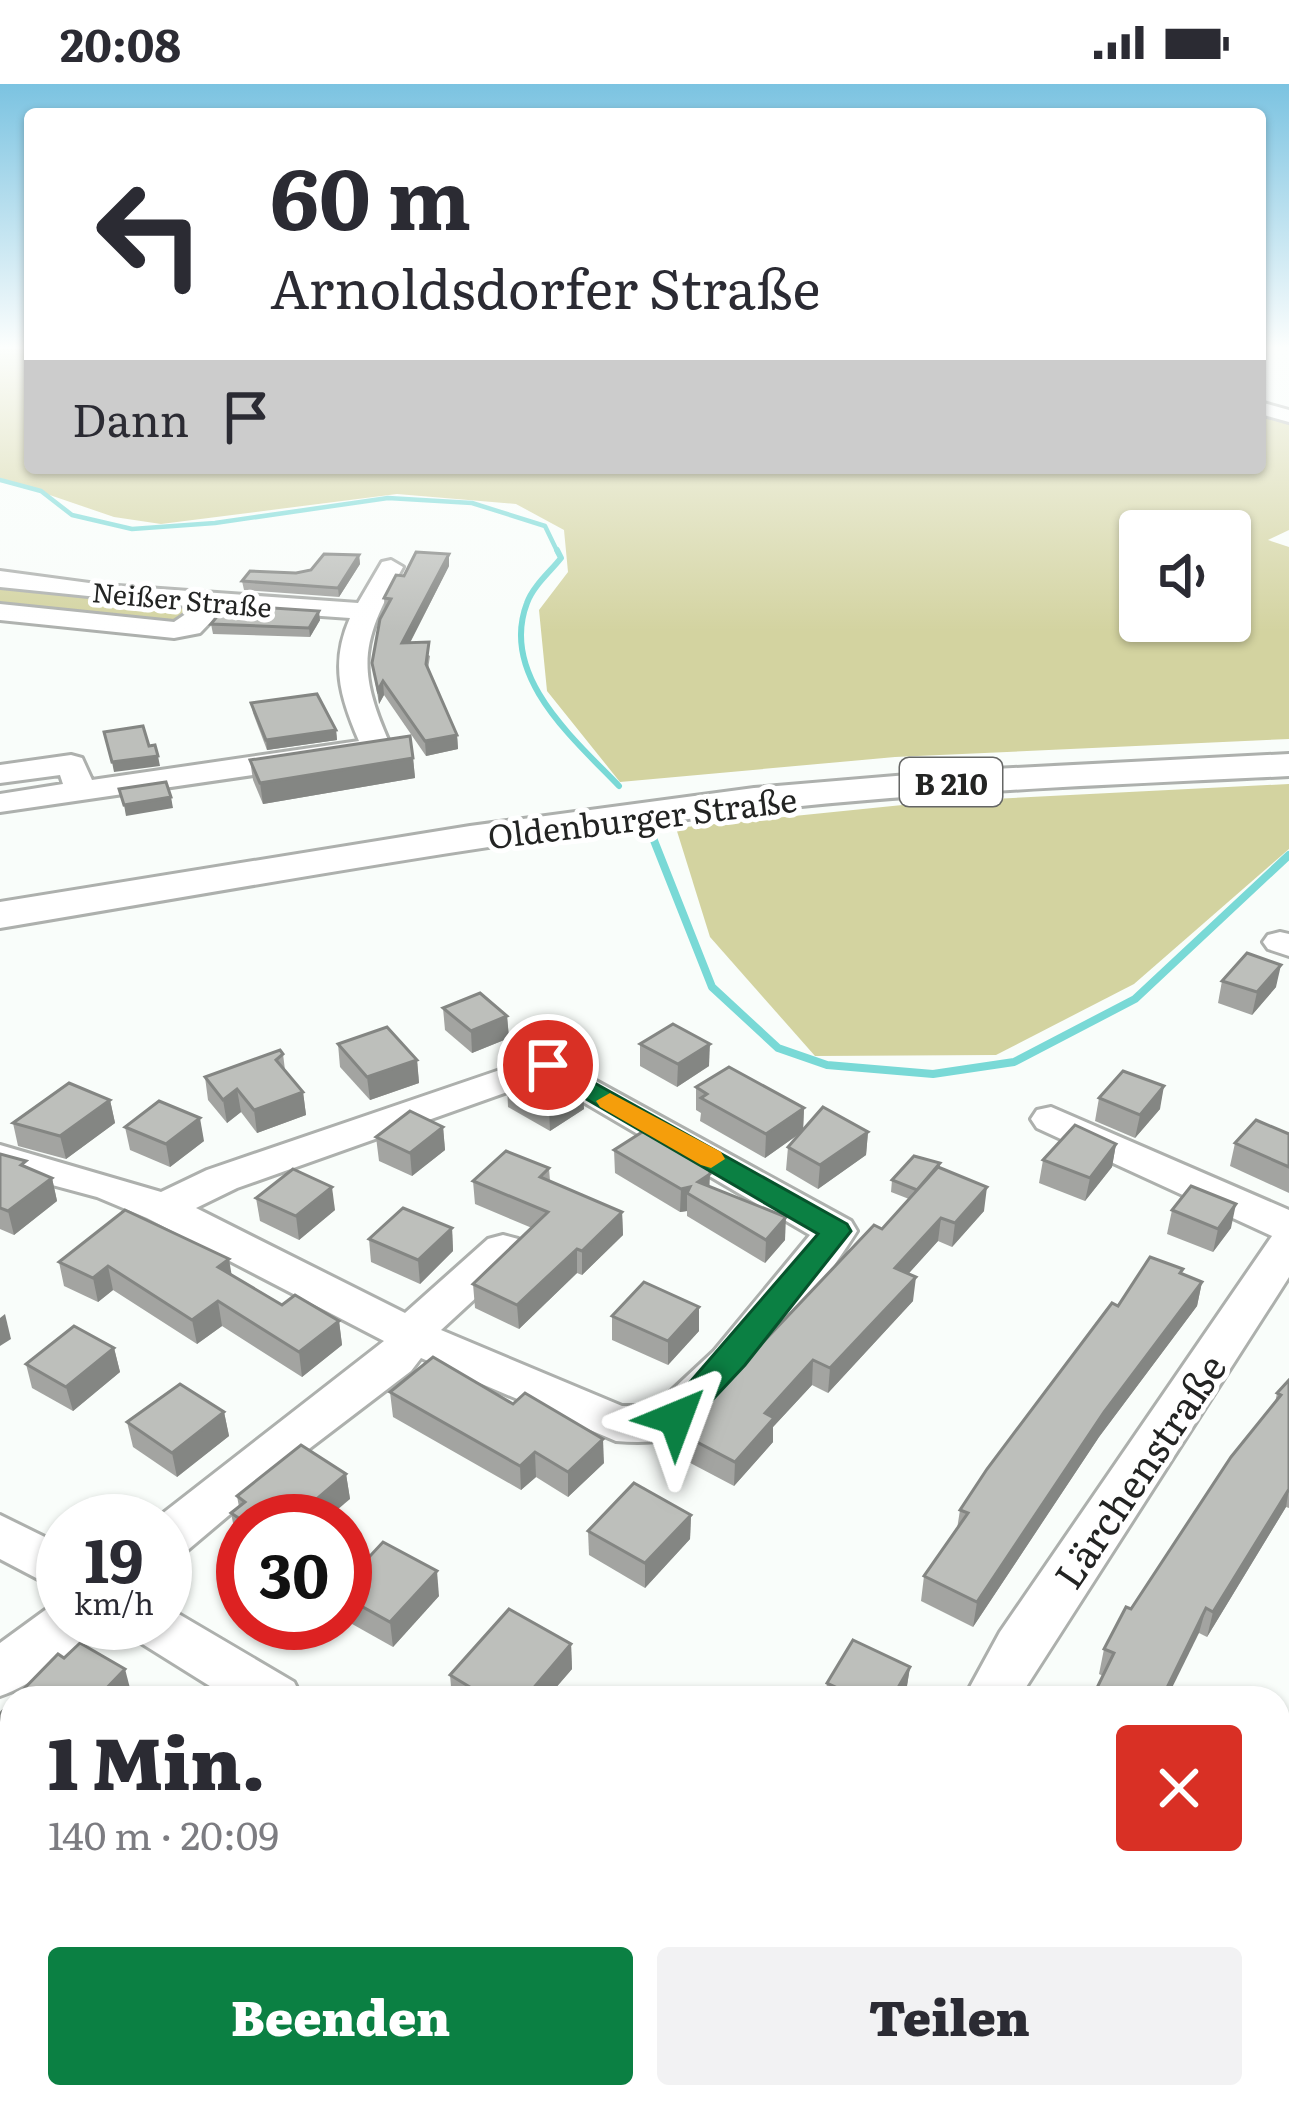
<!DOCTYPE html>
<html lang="de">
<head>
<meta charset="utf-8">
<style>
	:root { --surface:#fff; --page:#f2f2f3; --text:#2b2b33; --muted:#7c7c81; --accent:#0b8043 }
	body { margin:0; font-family:Literata,serif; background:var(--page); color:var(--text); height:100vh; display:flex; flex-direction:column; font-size:45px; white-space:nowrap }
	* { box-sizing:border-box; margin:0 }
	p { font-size:39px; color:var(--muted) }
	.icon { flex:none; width:66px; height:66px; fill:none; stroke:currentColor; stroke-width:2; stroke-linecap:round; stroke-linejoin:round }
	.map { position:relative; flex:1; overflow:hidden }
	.side { position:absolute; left:0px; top:1602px; width:1290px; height:423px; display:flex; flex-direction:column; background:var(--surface); border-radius:36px 36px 0 0; box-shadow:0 3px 9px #0004 }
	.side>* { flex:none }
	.top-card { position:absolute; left:24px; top:24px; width:1242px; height:366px; border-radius:12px; box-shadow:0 3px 9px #0004; background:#fff; color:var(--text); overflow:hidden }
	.controls { position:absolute; left:1119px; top:426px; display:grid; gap:24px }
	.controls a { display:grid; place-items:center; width:132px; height:132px; border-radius:12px; background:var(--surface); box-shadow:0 3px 9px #0004; font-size:60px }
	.speed { position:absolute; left:36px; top:1410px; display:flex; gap:24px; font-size:60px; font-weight:700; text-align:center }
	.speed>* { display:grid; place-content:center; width:156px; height:156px; border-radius:50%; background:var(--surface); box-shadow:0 3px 9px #0004; line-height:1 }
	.speed small { font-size:30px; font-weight:400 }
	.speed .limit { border:18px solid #d22; background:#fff; color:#111 }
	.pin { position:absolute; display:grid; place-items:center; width:102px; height:102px; color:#fff; margin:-51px; border:6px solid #fff; border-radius:50%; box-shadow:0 3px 12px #0007 }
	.me { position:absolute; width:132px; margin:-66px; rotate:44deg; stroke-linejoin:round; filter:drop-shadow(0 0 9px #0008) }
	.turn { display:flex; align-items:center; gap:42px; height:252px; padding:0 48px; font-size:54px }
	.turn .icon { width:156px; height:156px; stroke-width:2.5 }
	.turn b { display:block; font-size:84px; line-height:102px }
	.then { display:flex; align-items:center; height:114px; padding:0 48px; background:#0003; gap:24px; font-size:45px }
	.round { display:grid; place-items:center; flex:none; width:126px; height:126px; border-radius:12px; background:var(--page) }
	.headline { display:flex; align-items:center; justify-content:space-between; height:204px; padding:0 48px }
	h1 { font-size:72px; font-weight:800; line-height:90px }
	.button { display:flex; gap:24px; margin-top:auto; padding:24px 48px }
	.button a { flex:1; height:138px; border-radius:12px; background:var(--accent); color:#fff; font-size:48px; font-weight:800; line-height:138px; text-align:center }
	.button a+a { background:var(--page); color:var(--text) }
	.status { display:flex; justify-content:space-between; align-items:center; height:84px; padding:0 60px; background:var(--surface); direction:ltr }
	.status svg { height:33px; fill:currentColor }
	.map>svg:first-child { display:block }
</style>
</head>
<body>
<div class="status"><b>20:08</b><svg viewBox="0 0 49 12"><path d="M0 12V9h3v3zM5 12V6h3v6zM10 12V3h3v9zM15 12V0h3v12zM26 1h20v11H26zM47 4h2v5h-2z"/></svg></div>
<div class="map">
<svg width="1289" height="2023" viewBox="0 0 1289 2023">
	<rect width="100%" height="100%" fill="#f9fdfa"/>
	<g fill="#d3d3a0" fill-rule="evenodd">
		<path d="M 0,265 L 30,265 L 30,384 L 1260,384 L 1260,330 L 1289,338 L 1289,446 L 1268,456 L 1289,463 L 1289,655 L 895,673 L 620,698 L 547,607 L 539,526 L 568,488 L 564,446 L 516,420 L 397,410 L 161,440 L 114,433 L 0,394 ZM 1140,447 L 1230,447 L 1230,537 L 1140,537 Z"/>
		<polygon points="0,500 178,519 193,526 188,535 168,541 0,523"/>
		<polygon points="1289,700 1289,765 1134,900 996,971 815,972 710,853 676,744 932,718"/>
	</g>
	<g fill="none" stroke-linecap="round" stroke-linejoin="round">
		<polyline stroke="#79d9d6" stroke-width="4.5" points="0,396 41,407 72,431 132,445 215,439 388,414 472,419 545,442 558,469"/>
		<path stroke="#79d9d6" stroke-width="6" d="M 557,466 L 561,474 C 550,488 533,502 527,519 C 499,592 574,655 619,702"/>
		<polyline stroke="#79d9d6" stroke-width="8" points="651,749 712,903 778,964 827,981 933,990 1014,978 1135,915 1289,771"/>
		<defs>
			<g id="minor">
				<polygon points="1260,318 1289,326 1289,338 1260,330"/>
				<path d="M 391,476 L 403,483 C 362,556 355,582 390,660 L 363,675 L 0,728 L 0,710 L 63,700 L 60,691 L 0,699 L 0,681 L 71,671 L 82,674 L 92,696 L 359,657 C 340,613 330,579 350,534 L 223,525 L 200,549 L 174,554 L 0,536 L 0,520 L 174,538 L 196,523 L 0,503 L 0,487 L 104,501 L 358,519 L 382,478 Z"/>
				<polygon points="1280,848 1289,850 1289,872 1268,865 1263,858 1268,851"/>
				<path d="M 547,970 L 851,1137 L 857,1147 C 826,1196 737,1320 689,1347 C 667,1359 641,1359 616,1357 L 421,1274 L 411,1287 L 293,1377 L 183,1470 L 165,1476 L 165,1437 L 153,1437 L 384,1257 L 147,1134 L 97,1113 L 0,1087 L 0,1061 L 161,1108 L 207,1086 ZM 544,995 L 810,1151 L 714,1267 L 655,1322 L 622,1322 L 441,1246 L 518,1175 L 525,1165 L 518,1155 L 503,1151 L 488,1155 L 405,1229 L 196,1124 L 237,1104 Z"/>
				<polygon points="1051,1023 1289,1126 1289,1193 1019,1614 964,1614 1000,1548 1272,1152 1037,1044 1031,1035 1037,1026"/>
				<polygon points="0,1431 63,1462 63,1508 0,1475"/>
				<path d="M 63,1519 L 63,1539 L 93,1539 C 78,1570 32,1601 0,1612 L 0,1559 L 48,1524 Z"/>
				<polygon points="165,1522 294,1598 302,1614 229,1614 133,1554 126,1539 165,1539"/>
				<polygon points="755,2013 828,2013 824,2023 751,2023"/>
				<polygon points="905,2013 984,2013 988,2023 909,2023"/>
			</g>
			<path id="major" d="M 1289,670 L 1289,692 C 1111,701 932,707 754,727 C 501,756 251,802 0,844 L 0,818 L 470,742 L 754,704 L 955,687 Z"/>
		</defs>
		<use href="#minor" stroke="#adb0ad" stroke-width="6"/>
		<use href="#major" stroke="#adb0ad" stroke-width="6"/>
		<use href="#minor" fill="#fff" fill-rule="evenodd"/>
		<use href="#major" fill="#fff" fill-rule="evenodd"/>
	</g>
	<g fill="#a3a4a1">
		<polygon points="359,471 360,480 339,513 244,506 242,497 296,489"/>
		<polygon points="449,482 410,559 430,572 428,585 457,651 458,665 426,672 384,611 379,620 372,579 385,527 384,514 404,492"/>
		<polygon points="320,536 310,553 213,550 211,540"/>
		<polygon points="251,619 336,646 337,656 267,666 253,629"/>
		<polygon points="413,674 415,694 263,720 253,696 250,676"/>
		<polygon points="1222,897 1276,903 1252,931 1218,919"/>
		<polygon points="443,924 507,932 509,954 472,969 445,946"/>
		<polygon points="338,960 417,976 419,999 370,1016 340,983"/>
		<polygon points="640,960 709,982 677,1003 640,982"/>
		<polygon points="283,970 285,986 303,1008 306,1031 257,1049 241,1028 227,1039 208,1016 205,993"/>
		<polygon points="507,1000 584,1025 550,1047 508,1023"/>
		<polygon points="696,1003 804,1024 803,1046 868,1048 866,1071 818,1105 786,1086 788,1063 799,1050 765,1074 700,1037 701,1029 696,1026"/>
		<polygon points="1099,1014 1160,1025 1135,1054 1095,1037"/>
		<polygon points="110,1016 115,1039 66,1075 18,1062 13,1039"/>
		<polygon points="125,1043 204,1057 170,1083 130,1066"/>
		<polygon points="443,1043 445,1066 412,1092 379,1077 376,1053"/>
		<polygon points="1289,1050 1289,1109 1230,1082 1235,1059"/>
		<polygon points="1116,1060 1112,1083 1085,1117 1039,1099 1043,1076"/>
		<polygon points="614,1066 709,1102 785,1156 765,1179 687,1132 687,1127 680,1128 615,1089"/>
		<polygon points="0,1070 52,1094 57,1117 14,1151 0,1145"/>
		<polygon points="940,1079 940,1084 984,1127 952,1163 938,1157 908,1190 913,1217 828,1309 812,1301 773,1343 773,1358 734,1402 677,1372 678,1348 882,1145 909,1115 891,1108 892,1096"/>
		<polygon points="549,1084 550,1097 622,1128 623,1151 582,1191 577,1189 519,1245 475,1224 473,1200 532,1144 475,1120 473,1097"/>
		<polygon points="256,1114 335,1126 299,1156 260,1137"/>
		<polygon points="1172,1126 1231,1144 1213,1168 1167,1150"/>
		<polygon points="452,1144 453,1167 420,1200 371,1178 369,1155"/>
		<polygon points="59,1178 232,1191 282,1221 339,1237 342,1261 302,1293 222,1242 197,1260 113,1206 98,1218 64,1202"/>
		<polygon points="1182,1190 1202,1198 1197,1222 1099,1353 973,1543 921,1517 924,1492 957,1445 960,1426 1118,1222"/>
		<polygon points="612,1232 699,1247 668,1281 612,1256"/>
		<polygon points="114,1264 120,1288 73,1327 32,1304 26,1280"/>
		<polygon points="1289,1296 1289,1424 1286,1423 1207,1553 1199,1549 1103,1592 1099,1590 1104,1565 1275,1319 1277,1309"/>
		<polygon points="390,1308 513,1320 604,1379 568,1413 536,1393 521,1406 393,1333"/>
		<polygon points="224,1328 229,1352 177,1393 133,1363 127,1338"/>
		<polygon points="346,1390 350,1415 243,1437 243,1459 236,1454 231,1429 239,1423 237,1412"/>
		<polygon points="691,1431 690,1455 645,1504 589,1471 588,1447"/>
		<polygon points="345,1499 439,1512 393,1563 345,1536"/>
		<polygon points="571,1560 572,1585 547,1614 452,1614 450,1591"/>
		<polygon points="910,1583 906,1608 903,1614 825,1614 827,1599"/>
		<polygon points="12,1617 12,1703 0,1695 0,1630"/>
		<polygon points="1169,2013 1248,2013 1244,2023 1187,2023"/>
	</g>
	<g fill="#848683">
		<polygon points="449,470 449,482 403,572 402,559"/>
		<polygon points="359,471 360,480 339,513 338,504"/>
		<polygon points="319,527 320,536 310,553 309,544"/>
		<polygon points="383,597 384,611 379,620 378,606"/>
		<polygon points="336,646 337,656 267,666 266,656"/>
		<polygon points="457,651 458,665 426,672 425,657"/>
		<polygon points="158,672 160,682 114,688 112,678"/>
		<polygon points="413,674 415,694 263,720 260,699"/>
		<polygon points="171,713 173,724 126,732 124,721"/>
		<polygon points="1281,881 1276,903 1252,931 1257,908"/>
		<polygon points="507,932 509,954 472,969 471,947"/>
		<polygon points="710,960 709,982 677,1003 678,980"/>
		<polygon points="417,976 419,999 370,1016 367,993"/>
		<polygon points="583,1002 584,1025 550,1047 549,1024"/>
		<polygon points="1164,1002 1160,1025 1135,1054 1140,1031"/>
		<polygon points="237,1005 241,1028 227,1039 223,1016"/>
		<polygon points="303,1008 306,1031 257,1049 254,1026"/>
		<polygon points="110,1016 115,1039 66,1075 60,1052"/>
		<polygon points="804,1024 803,1047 765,1074 766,1050"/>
		<polygon points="200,1034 204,1057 170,1083 166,1060"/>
		<polygon points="443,1043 445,1066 412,1092 410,1069"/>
		<polygon points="868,1048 866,1071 818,1105 820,1081"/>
		<polygon points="1116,1060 1112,1083 1085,1117 1090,1094"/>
		<polygon points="710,1090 709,1113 698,1098"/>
		<polygon points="52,1094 57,1117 14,1151 8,1127"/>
		<polygon points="332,1103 335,1126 299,1156 296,1132"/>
		<polygon points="690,1103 687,1109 687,1127 680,1128 681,1105"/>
		<polygon points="987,1103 984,1127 952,1163 955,1139"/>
		<polygon points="1236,1120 1231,1144 1213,1168 1218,1145"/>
		<polygon points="622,1128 623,1151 582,1191 582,1167"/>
		<polygon points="786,1133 785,1156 765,1179 766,1156"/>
		<polygon points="941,1134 938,1157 892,1208 895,1184"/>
		<polygon points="452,1144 453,1167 420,1200 418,1176"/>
		<polygon points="577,1165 577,1189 519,1245 517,1221"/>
		<polygon points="229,1175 233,1199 218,1183"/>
		<polygon points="108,1182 113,1206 98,1218 93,1194"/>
		<polygon points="916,1193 913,1217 828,1309 830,1284"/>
		<polygon points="1202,1198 1197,1222 1099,1353 973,1543 977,1518 1104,1328"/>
		<polygon points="218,1217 222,1242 197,1260 192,1236"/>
		<polygon points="699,1223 699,1247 668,1281 668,1257"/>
		<polygon points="5,1230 11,1255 0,1262 0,1234"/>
		<polygon points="339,1237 342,1261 302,1293 299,1268"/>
		<polygon points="114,1264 120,1288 73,1327 66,1303"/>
		<polygon points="813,1276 812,1301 773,1343 773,1358 734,1402 735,1378 765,1329"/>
		<polygon points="224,1328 229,1352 177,1393 172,1369"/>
		<polygon points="603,1355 604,1379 568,1413 568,1388"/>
		<polygon points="535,1368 536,1393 521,1406 520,1382"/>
		<polygon points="346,1390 350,1415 324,1437 291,1437"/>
		<polygon points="1289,1405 1286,1423 1207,1553 1213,1528"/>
		<polygon points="691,1431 690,1455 645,1504 645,1479"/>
		<polygon points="437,1487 439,1512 393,1563 390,1538"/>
		<polygon points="1206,1524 1199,1549 1167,1614 1162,1614"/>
		<polygon points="571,1560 572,1585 547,1614 525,1614"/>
		<polygon points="910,1583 906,1608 903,1614 892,1614"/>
		<polygon points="125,1585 131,1608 125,1614 97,1614"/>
		<polygon points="12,1674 12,1700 6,1681"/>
		<polygon points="664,2013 678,2013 672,2023 658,2023"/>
	</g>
	<g fill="#bdbfbb" stroke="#848683" stroke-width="3">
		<polygon points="416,468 449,470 402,559 429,558 426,580 457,651 425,657 383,597 378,606 372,579 380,535 391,515 384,514 396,491 404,492"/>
		<polygon points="324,470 359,471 338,504 242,497 250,487 296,489 311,486"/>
		<polygon points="226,521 319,527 309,544 211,540"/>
		<polygon points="317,610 336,646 266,656 251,619"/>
		<polygon points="143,642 149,662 155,661 158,672 112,678 104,648"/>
		<polygon points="410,652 413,674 260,699 250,676"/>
		<polygon points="166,698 171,713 124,721 119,705"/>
		<polygon points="1247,869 1281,881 1257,908 1222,897"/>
		<polygon points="480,909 507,932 471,947 443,924"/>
		<polygon points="673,940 710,960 678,980 640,960"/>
		<polygon points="387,943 417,976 367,993 338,960"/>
		<polygon points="280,966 283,970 276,976 303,1008 254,1026 237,1005 223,1016 205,993"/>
		<polygon points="542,979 583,1002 549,1024 507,1000"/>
		<polygon points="729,983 804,1024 766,1050 701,1014 707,1010 696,1003"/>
		<polygon points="1123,987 1164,1002 1140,1031 1099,1014"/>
		<polygon points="69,999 110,1016 60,1052 13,1039"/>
		<polygon points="159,1017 200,1034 166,1060 125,1043"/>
		<polygon points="823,1023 868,1048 820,1081 788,1063"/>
		<polygon points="410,1027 443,1043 410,1069 376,1053"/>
		<polygon points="1256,1036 1289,1050 1289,1083 1235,1059"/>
		<polygon points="1075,1041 1116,1060 1090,1094 1043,1076"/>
		<polygon points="650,1043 710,1077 710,1090 698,1098 786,1133 766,1156 687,1109 690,1103 681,1105 614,1066"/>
		<polygon points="506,1067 549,1084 540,1093 622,1128 582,1167 577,1165 517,1221 473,1200 548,1128 473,1097"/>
		<polygon points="0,1070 26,1077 21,1081 52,1094 8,1127 0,1124"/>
		<polygon points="914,1072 940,1079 917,1106 892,1096"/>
		<polygon points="938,1083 987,1103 955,1139 941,1134 895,1184 916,1193 830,1284 813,1276 765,1329 774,1334 735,1378 678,1348 874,1141 882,1145"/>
		<polygon points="293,1085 332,1103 296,1132 256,1114"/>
		<polygon points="1191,1102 1236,1120 1218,1145 1172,1126"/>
		<polygon points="403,1124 452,1144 418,1176 369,1155"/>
		<polygon points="125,1126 229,1175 218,1183 282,1221 295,1211 339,1237 299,1268 218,1217 192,1236 108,1182 93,1194 59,1178"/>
		<polygon points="1150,1173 1183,1185 1180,1189 1202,1198 1104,1328 977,1518 924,1492 968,1429 960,1426 987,1385 1112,1219 1118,1222"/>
		<polygon points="644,1198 699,1223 668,1257 612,1232"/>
		<polygon points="74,1242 114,1264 66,1303 26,1280"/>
		<polygon points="433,1273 513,1320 525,1309 603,1355 568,1388 535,1368 520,1382 390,1308"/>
		<polygon points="1289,1296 1289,1405 1213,1528 1206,1524 1162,1614 1092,1614 1114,1569 1104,1565 1126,1523 1131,1525 1231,1373 1281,1311 1277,1309"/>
		<polygon points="180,1300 224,1328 172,1369 127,1338"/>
		<polygon points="301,1361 346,1390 291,1437 243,1437 231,1429 245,1418 237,1412"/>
		<polygon points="634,1399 691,1431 645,1479 588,1447"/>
		<polygon points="383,1458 437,1487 390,1538 345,1513 345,1499"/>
		<polygon points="509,1525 571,1560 525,1614 488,1614 450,1591"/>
		<polygon points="853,1556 910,1583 892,1614 859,1614 827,1599"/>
		<polygon points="80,1559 125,1585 97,1614 15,1614 58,1570 64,1574"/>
		<polygon points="12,1617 12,1674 6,1681 0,1677 0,1630"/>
		<polygon points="54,2013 180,2013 181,2015 170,2023 60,2023"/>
		<polygon points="564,2013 664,2013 658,2023 557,2023"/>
		<polygon points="1219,2013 1248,2013 1244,2023 1238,2023"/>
	</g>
	<linearGradient id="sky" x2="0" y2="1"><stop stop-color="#7bc3e1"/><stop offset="0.48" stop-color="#fcfefd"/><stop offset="1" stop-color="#fcfefd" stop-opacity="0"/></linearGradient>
	<rect width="1289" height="548" fill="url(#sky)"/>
	<polygon fill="#0b8043" stroke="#07532c" stroke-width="3" points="548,973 847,1140 851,1147 745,1281 687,1343 664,1343 659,1334 818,1150 538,987 534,981"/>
	<polygon fill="#f59e0b" points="610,1009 721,1068 725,1075 711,1084 701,1081 600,1023 596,1017"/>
	<g text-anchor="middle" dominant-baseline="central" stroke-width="10" stroke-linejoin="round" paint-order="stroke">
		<g font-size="27" fill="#232423" stroke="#fff">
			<text transform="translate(182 514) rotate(5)">Neißer Straße</text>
		</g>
		<rect fill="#fff" stroke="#656665" stroke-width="3" x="900" y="674" width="102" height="48" rx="9"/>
		<g font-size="30" font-weight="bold" fill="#232423">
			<text x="951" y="698">B 210</text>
		</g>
		<g font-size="33" fill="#232423" stroke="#fff">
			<text transform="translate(642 732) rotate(-7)">Oldenburger Straße</text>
		</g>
		<g font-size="39" fill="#232423" stroke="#fff">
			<text transform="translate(1138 1386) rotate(-56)">Lärchenstraße</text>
		</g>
	</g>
</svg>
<div class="controls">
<a><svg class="icon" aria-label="sound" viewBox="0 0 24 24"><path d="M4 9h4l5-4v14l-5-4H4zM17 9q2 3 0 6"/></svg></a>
</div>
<div class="speed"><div>19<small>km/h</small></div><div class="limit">30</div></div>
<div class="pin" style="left:548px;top:981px;background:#d93025"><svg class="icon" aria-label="arrive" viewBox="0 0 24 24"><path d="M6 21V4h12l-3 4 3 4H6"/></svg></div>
<svg class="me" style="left:676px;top:1334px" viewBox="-20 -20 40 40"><path d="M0-17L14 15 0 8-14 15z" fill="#0b8043" stroke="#fff" stroke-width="4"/></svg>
<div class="top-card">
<div class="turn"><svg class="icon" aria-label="left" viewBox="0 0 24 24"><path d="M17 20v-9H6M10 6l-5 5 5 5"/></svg><div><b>60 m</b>Arnoldsdorfer Straße</div></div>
<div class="then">Dann<svg class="icon" aria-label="arrive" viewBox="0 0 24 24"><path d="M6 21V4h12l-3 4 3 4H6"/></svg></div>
</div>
<section class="side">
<div class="headline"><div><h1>1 Min.</h1><p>140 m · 20:09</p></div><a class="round" style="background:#d93025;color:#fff"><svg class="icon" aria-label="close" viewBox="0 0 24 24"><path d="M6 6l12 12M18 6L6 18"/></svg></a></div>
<div class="button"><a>Beenden</a><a>Teilen</a></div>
</section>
</div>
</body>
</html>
